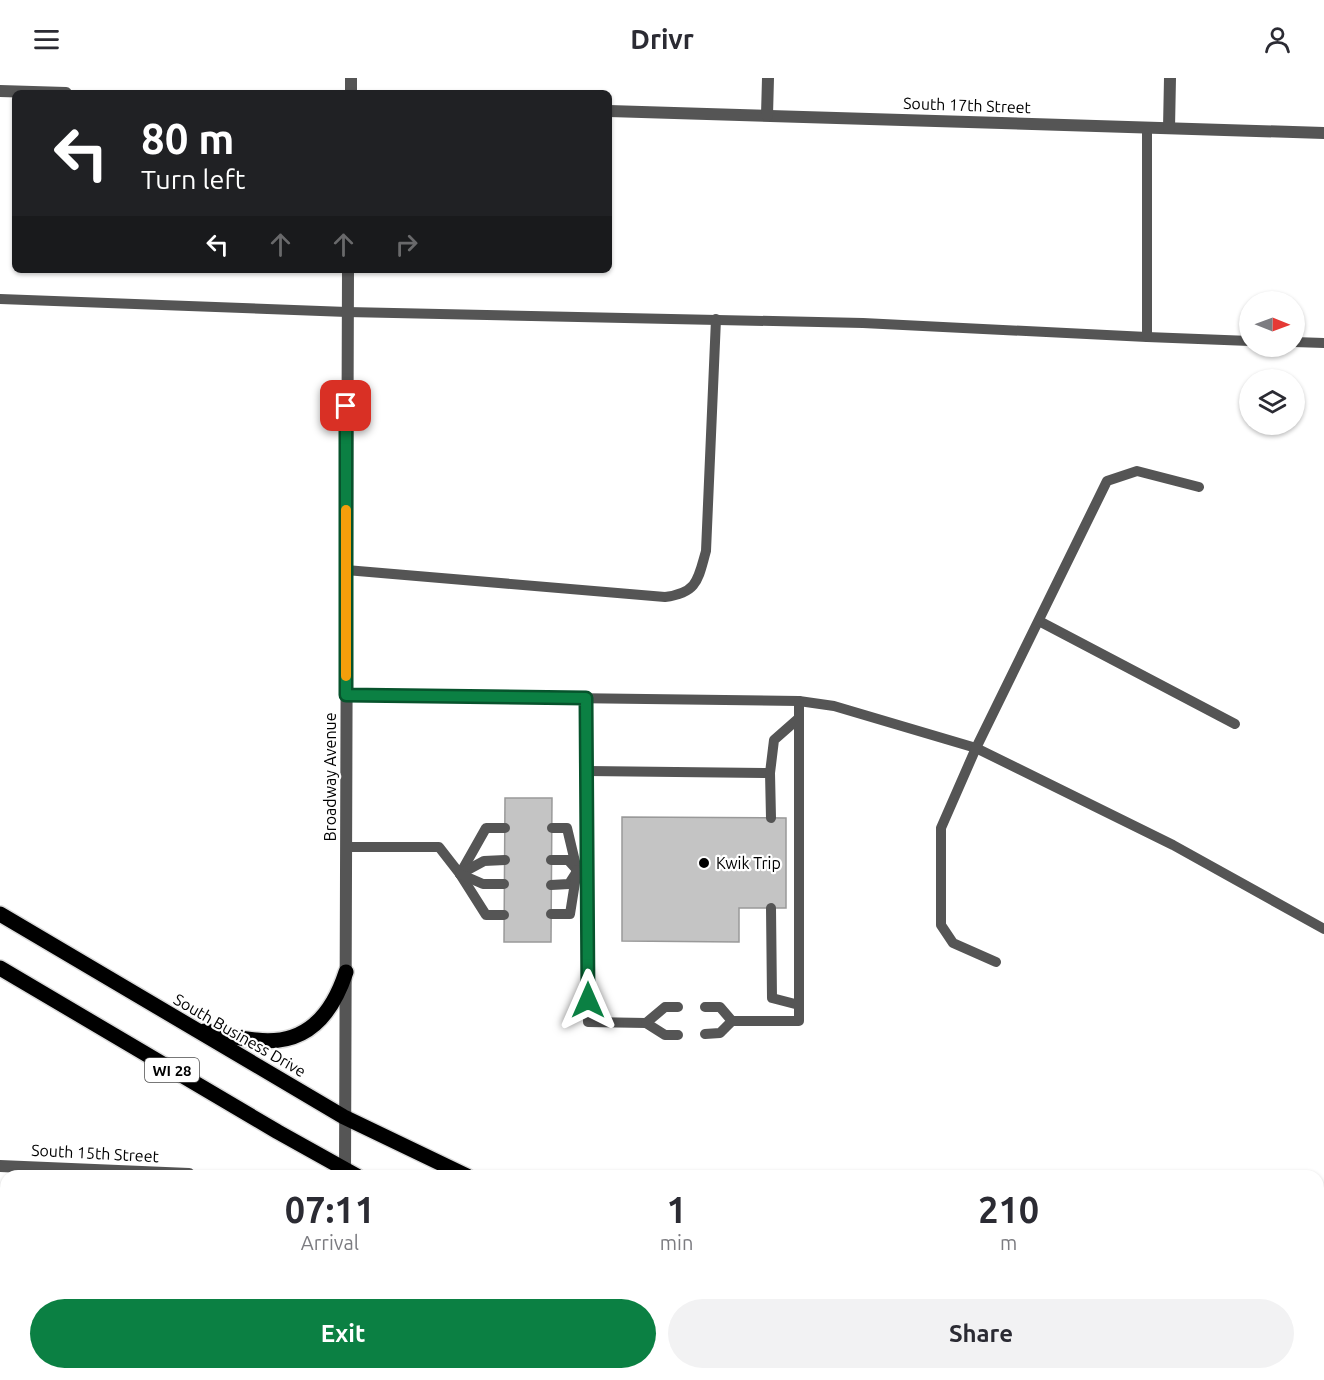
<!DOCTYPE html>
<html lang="en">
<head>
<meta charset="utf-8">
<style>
	:root { --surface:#fff; --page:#f2f2f3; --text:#2b2b33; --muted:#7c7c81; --accent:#0b8043 }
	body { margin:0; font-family:Ubuntu,sans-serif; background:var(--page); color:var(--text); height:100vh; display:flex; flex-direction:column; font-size:22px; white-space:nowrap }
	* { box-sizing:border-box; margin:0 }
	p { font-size:20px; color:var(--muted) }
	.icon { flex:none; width:33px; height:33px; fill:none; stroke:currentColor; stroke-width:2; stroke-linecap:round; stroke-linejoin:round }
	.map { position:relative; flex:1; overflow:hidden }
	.drawer { position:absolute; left:0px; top:1092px; width:1324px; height:210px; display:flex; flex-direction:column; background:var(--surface); border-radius:18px 18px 0 0; box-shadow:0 2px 4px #0004 }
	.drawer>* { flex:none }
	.top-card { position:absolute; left:12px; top:12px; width:600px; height:183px; border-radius:9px; box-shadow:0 2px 4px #0004; background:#202124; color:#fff; overflow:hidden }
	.needle { width:39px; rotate:91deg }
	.buttons { position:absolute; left:1239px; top:213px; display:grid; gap:12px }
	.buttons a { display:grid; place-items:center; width:66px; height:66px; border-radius:50%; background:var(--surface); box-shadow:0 2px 4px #0004; font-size:30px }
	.pin { position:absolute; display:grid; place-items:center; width:51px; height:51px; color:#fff; margin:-26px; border-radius:12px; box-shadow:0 3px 9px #0006 }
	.me { position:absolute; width:66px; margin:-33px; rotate:0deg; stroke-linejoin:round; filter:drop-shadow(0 0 4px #0008) }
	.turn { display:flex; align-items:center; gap:21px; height:126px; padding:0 30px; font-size:27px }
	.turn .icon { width:78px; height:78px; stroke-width:2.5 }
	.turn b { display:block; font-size:42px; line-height:51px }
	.lanes { display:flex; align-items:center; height:57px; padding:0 30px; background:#0003; justify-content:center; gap:30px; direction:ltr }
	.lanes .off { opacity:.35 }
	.eta { display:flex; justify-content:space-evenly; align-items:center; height:102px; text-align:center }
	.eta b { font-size:36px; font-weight:600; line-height:42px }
	.action { display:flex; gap:12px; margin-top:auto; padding:12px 30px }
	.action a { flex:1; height:69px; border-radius:36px; background:var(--accent); color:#fff; font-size:24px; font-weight:600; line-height:69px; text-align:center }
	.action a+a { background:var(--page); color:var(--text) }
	header { display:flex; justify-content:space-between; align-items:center; height:78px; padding:0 30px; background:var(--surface); font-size:27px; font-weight:600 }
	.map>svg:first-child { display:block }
</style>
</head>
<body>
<header><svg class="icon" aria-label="menu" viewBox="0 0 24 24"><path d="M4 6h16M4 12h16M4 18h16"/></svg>Drivr<svg class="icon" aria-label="person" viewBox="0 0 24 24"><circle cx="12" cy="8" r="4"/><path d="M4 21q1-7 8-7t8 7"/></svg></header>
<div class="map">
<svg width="1324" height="1302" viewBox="0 0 1324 1302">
	<rect width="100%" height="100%" fill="#fff"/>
	<g fill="#c4c4c4" stroke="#999" stroke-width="1.5">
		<polygon points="505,720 552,720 551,864 504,864"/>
		<polygon points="622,739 786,740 786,830 739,830 739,864 622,863"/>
	</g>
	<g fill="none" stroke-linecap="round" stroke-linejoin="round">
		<defs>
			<g id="primary">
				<polyline points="0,836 344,1039 467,1098"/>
				<polyline points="0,890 278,1054 357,1098"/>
				<path d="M 205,953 C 222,956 239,961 256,962 C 306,968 332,937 346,894"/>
				<polyline points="795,1296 810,1302"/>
				<polyline points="939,1296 956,1302"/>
			</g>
		</defs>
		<use href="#primary" stroke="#dbdbdb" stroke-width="18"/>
		<g stroke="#555" stroke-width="10">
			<polyline points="0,221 347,234 863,245 1147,259 1250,263"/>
			<polyline points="1147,259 1147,49"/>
			<polyline points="1294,264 1324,265"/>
			<path d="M 346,492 L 665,519 C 698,515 698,501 706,473 L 716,241"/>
			<polyline points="1039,543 1235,646"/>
			<polyline points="346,617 799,623 834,628 976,670 1173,767 1324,851"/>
			<polyline points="586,620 588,944 646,945 665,929 678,929"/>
			<polyline points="587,693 770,695"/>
			<polyline points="771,740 770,695 774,662 799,640"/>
			<polyline points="347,769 439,769 460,796 486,750 505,750"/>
			<polyline points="551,782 568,782 577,792 567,750 552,750"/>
			<polyline points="460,796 486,837 504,837"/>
			<polyline points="460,796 484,783 505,782"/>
			<polyline points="460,796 483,806 504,806"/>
			<polyline points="551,807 569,806 576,795"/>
			<polyline points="771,830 772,920 799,927"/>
			<polyline points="551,836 570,836 577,792"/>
			<polyline points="996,884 953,865 941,847 941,750 976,670 1107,403 1137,393 1199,409"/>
			<polyline points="705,929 720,929 732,943 799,943 799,623"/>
			<polyline points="646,945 665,957 678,957"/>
			<polyline points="705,956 720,955 732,943"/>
			<polyline points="709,1302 712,1296"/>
			<polyline points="760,1302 762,1296"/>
		</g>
		<g stroke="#555" stroke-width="12">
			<polyline points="0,13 66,15"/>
			<polyline points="351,15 351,0"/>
			<polyline points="609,33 1324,55"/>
			<polyline points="767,37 768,0"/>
			<polyline points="1169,50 1170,0"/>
			<polyline points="0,1088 189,1096"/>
			<polyline points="345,1097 348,192"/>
			<polyline points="344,1302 344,1296"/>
		</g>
		<use href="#primary" stroke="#000" stroke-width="15"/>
	</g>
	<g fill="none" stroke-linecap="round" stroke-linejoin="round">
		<defs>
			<polyline id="route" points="346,328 346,617 586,620 588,922"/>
		</defs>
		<use href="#route" stroke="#07532c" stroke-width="15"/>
		<use href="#route" stroke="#0b8043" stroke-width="10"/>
		<polyline stroke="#f59e0b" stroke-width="10" points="346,432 346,598"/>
	</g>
	<circle fill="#000" stroke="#fff" stroke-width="2" cx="704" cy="785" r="6"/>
	<g text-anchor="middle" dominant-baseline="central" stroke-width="4.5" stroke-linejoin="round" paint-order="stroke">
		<rect fill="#fff" stroke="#4c4c4c" stroke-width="1.5" x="145" y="980" width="54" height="24" rx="4.5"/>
		<g font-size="15" font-weight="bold" fill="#000">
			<text x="172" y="992">WI 28</text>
		</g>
		<g font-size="16" fill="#000" stroke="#fff">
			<text transform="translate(967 27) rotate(2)">South 17th Street</text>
			<text transform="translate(330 699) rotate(-90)">Broadway Avenue</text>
			<text transform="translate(240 957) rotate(30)">South Business Drive</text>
			<text transform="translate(95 1075) rotate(3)">South 15th Street</text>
		</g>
		<g font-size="16" fill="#000" stroke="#fff" text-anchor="start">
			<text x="716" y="785">Kwik Trip</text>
		</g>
	</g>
</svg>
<div class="buttons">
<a><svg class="needle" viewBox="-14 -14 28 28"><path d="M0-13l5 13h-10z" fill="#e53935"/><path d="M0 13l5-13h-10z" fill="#7c7c81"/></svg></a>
<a><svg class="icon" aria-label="layers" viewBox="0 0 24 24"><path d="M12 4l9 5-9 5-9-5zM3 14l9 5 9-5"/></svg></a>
</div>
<div class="pin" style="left:346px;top:328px;background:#d93025"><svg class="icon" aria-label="arrive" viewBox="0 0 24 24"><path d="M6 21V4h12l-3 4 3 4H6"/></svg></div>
<svg class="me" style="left:588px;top:922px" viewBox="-20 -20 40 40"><path d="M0-17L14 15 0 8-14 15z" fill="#0b8043" stroke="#fff" stroke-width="4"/></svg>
<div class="top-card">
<div class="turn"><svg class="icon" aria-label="left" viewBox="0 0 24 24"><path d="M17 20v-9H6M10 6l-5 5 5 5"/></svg><div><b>80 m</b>Turn left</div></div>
<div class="lanes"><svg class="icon" aria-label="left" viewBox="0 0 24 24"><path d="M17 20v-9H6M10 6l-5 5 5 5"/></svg><svg class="icon off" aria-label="ahead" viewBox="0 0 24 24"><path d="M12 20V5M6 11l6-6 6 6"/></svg><svg class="icon off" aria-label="ahead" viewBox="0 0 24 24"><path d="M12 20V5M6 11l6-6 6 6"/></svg><svg class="icon off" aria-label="right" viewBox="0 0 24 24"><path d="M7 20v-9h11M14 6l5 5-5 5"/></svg></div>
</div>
<section class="drawer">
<div class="eta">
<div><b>07:11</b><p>Arrival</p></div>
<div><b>1</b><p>min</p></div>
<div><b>210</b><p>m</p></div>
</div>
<div class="action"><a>Exit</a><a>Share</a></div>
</section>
</div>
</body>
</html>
